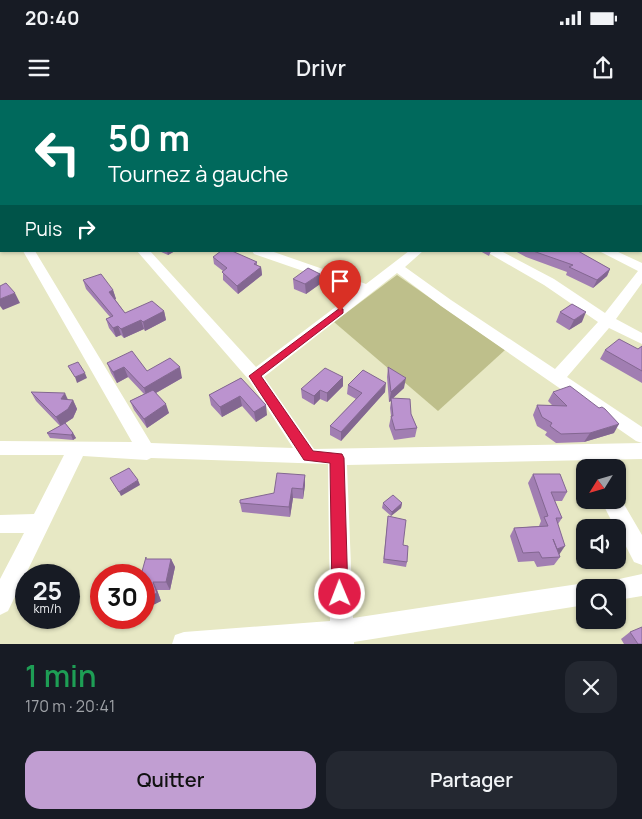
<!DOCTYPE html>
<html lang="fr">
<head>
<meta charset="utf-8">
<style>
	:root { --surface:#171b24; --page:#242831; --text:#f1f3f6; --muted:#9ea1a6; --accent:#c19ed2 }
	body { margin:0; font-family:Manrope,sans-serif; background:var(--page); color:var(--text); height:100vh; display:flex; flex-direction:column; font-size:19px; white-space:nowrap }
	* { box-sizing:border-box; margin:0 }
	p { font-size:16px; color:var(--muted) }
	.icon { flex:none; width:28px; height:28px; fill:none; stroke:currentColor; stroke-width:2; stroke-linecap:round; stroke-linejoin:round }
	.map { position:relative; height:544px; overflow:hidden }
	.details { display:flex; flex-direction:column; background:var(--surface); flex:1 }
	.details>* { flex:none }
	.top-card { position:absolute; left:0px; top:0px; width:642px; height:152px; box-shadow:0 1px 4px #0004; background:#00695c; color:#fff; overflow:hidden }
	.needle { width:32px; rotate:233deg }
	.controls { position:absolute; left:576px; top:359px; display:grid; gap:10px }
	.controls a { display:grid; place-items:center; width:50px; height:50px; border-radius:10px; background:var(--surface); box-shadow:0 1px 4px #0004; font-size:25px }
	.speed { position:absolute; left:15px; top:464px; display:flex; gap:10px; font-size:25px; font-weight:700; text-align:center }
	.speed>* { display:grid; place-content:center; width:65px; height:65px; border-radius:50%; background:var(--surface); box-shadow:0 1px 4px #0004; line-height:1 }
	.speed small { font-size:12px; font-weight:400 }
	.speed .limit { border:8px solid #d22; background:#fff; color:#111 }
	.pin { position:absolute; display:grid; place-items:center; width:42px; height:42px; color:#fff; margin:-51px -21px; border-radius:50% 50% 50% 0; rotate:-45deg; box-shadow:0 0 5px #0007 }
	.pin .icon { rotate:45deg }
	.me { position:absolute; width:55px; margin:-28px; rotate:359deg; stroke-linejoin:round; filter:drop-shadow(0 0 4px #0008) }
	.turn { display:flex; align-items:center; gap:18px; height:105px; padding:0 25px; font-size:22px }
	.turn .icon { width:65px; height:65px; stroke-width:2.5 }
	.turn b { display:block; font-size:35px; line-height:42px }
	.then { display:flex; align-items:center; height:48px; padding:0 25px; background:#0003; gap:10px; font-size:19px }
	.round { display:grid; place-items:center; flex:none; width:52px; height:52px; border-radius:15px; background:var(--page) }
	.overview { display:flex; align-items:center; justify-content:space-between; height:85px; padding:0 25px }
	h1 { font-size:30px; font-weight:600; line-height:38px; color:#1e9e55 }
	.button { display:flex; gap:10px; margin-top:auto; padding:10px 25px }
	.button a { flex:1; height:58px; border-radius:15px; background:var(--accent); color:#111; font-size:20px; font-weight:600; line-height:58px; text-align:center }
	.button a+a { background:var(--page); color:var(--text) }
	.status { display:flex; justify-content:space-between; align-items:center; height:35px; padding:0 25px; background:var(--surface); direction:ltr }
	.status svg { height:14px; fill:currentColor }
	header { display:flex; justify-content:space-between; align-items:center; height:65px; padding:0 25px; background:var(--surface); font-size:22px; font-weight:600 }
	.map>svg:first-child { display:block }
</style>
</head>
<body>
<div class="status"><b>20:40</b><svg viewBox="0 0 49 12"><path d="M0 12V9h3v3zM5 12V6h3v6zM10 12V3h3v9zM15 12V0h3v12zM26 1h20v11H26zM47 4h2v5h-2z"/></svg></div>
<header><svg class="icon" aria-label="menu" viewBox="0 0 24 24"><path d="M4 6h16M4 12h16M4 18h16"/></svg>Drivr<svg class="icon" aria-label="share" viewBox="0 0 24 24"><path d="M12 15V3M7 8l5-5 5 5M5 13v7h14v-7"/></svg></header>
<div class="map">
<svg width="642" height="544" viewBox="0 0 642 544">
	<rect width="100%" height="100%" fill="#e7e8c4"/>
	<polygon fill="#bebf8b" points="397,175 505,250 438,311 334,222"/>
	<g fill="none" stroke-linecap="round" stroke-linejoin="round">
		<polyline stroke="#b7b86e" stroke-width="2.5" points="0,2 4,0"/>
		<g fill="#fff" fill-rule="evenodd">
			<rect x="0" y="99" width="1" height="8"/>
			<polygon points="23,151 35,151 151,343 293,348 249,280 137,151 150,151 256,267 358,190 254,154 252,151 271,151 366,184 409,151 423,151 405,167 451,200 555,269 598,222 544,185 485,151 501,151 554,179 605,213 638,171 599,151 616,151 642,163 642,183 616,219 642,233 642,244 609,228 567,277 642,327 642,343 636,341 441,206 397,173 264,277 314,349 642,343 642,359 347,365 353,518 585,483 594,488 585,488 585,505 354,542 354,544 172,544 175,535 184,532 330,521 328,364 151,358 147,360 83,356 8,511 0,515 0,479 24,433 0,433 0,415 34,414 64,355 0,355 0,341 132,342"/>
			<polygon points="618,394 642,435 642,465 634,462 618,431 618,428 615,428 601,400 618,400"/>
			<polygon points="642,474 642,496 618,500 618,488 607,488 610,481"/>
		</g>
	</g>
	<g fill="#a17eb2">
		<polygon points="641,10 642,10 642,103 641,102"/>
		<polygon points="159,151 175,151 168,155"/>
		<polygon points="480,151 491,151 489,156"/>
		<polygon points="515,151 578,151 610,169 607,176 593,188 566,175 567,172 526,157"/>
		<polygon points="213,157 257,162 257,166 261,167 262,175 238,194 223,180 223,171 214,164"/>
		<polygon points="293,179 320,184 306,194 294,189"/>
		<polygon points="83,180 113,190 116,199 115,199 125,213 164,211 166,220 145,231 144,229 124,238 121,235 116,237 109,228 106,219 110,217 86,189"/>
		<polygon points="560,212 582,222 569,230 556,222"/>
		<polygon points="642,246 642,283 600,259 605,250 638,249"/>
		<polygon points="107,263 182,278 156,293 169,313 147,328 134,310 130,301 144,294 128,277 117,283 111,273"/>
		<polygon points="388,267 404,288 393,298 411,314 417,328 415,337 394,340 389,326 391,316 390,308 391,301 389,302 387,277"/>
		<polygon points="343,277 343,286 327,302 320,299 314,305 302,298 301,289"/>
		<polygon points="241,278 267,315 256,322 242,306 222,317 211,305 209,295"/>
		<polygon points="348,285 385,292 341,341 330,335 330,326 356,299 347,294"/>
		<polygon points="31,292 68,300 73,300 77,309 73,318 65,323 73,333 76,338 73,340 50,338 47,333 60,326 36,301"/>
		<polygon points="553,292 614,333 584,342 556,343 545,335 547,332 537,326 533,315 537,305 553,306 548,301"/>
		<polygon points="533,374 567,392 562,401 555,401 562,418 558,424 559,455 560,457 554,465 537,467 534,461 518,462 510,436 514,428 539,426 541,421 528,383"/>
		<polygon points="305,375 305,385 303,399 293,398 290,417 242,412 240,403 274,393"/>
		<polygon points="383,403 402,403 401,408 391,416 382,408"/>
		<polygon points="388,416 407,462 406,467 383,463"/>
		<polygon points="618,433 625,445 621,450 618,451"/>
		<polygon points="147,459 171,459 175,467 170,490 157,490 161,501 147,508"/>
		<polygon points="630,532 642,544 624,544 621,539"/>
	</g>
	<g fill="#836791">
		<polygon points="0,142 1,144 1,150 0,150"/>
		<polygon points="167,151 175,151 168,155"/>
		<polygon points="261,167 262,175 238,194 237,186"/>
		<polygon points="610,169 607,176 593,188 597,180"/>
		<polygon points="320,174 320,184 306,194 305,184"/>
		<polygon points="113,190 116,199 112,201 109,192"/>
		<polygon points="15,193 20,203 3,210 0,206 0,199"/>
		<polygon points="164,211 166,220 145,231 143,222"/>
		<polygon points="586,212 582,222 569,230 574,220"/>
		<polygon points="141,220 144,229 124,238 121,229"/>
		<polygon points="118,226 121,235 116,237 113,228"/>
		<polygon points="124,267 128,277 117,283 113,272"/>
		<polygon points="180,267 182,278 147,298 144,288"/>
		<polygon points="85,273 87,278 77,283 75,277"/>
		<polygon points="343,277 343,286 327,302 327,293"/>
		<polygon points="406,278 404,288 391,300 391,298 391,301 389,302 391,292"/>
		<polygon points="386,283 385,292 341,341 341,332"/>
		<polygon points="320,290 320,299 314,305 314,296"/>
		<polygon points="65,293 69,302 61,299"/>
		<polygon points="240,296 242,306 222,317 220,307"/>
		<polygon points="73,300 77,309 73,318 61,326 56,317"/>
		<polygon points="166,304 169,313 147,328 144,319"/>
		<polygon points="266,305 267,315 256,322 254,312"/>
		<polygon points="619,324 614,333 584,342 590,333"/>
		<polygon points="73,333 76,338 73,340 71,335"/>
		<polygon points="305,375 305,385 303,399 303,389"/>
		<polygon points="138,380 140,385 121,396 119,392"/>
		<polygon points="292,388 293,398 290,417 289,407"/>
		<polygon points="402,403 401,408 391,416 392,412"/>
		<polygon points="565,446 559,455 552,457 557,449"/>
		<polygon points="171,459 175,467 170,490 166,482"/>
		<polygon points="153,482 157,490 161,501 147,508 144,502 144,500"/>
	</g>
	<g fill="#bb93cf" stroke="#836791">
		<polygon points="641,20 642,20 642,96 641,95"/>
		<polygon points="641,105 642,105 642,121 641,122"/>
		<polygon points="221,151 232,151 257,162 254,164 261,167 237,186 222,172 227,168 213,157"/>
		<polygon points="533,151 578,151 610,169 597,180 569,167 573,165"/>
		<polygon points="308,168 320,174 305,184 293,179"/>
		<polygon points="101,174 113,190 109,192 125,213 152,201 164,211 143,222 141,220 121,229 118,226 113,228 106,219 113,216 83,180"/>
		<polygon points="6,183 15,193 0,199 0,186"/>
		<polygon points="572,204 586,212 574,220 560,212"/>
		<polygon points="619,239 638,249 642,246 642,271 605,250"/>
		<polygon points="132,251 147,271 170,258 180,267 144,288 124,267 113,272 107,263"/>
		<polygon points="78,262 85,273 75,277 68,266"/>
		<polygon points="388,267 406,278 391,292"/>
		<polygon points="325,268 343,277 327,293 320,290 314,296 301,289"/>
		<polygon points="363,270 386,283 341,332 330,326 362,293 348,285"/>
		<polygon points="241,278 266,305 254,312 240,296 220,307 209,295"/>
		<polygon points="570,286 599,308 602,307 605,309 619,324 590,333 561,334 550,326 552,323 542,317 537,305 567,306 553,292"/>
		<polygon points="153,290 166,304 144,319 130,301"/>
		<polygon points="31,292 65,293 61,299 73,300 68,309 56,317"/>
		<polygon points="391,298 410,299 411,314 417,328 395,330 391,316 393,316"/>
		<polygon points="65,323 73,333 71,335 47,333"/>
		<polygon points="129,368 138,380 119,392 110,378"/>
		<polygon points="277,373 305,375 303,389 292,388 289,407 240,403 240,400 274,393"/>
		<polygon points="533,374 560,374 567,392 551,392 562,418 556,418 565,446 557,449 553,439 560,457 542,458 539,452 523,453 514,428 548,426 544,417 548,416"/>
		<polygon points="393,395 402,403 392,412 383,403"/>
		<polygon points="388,416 406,420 403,445 408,446 407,462 384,459"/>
		<polygon points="612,424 614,428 597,428 596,427"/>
		<polygon points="618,433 625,445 618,447"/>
		<polygon points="146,457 146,459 171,459 166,482 153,482 157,493 144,500 144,475 141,475"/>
		<polygon points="642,527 642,544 638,544 630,532"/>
	</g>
	<polygon fill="#e11d48" stroke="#92132f" points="340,208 343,209 343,213 261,276 313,351 342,354 344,358 348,494 346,499 340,502 335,499 332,494 330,363 304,360 249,276"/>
</svg>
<div class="controls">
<a><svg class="needle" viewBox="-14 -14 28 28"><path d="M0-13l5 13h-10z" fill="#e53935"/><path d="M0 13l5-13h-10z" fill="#9ea1a6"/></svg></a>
<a><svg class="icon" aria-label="sound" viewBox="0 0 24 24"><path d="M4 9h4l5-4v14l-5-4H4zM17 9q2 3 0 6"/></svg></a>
<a><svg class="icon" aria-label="search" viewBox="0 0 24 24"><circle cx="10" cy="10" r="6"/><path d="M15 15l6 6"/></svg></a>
</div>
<div class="speed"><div>25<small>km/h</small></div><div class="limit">30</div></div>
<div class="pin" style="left:340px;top:211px;background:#d93025"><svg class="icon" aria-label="arrive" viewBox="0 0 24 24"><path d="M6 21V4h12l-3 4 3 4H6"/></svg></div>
<svg class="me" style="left:340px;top:494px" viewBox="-20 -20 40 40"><circle r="17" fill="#e11d48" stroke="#fff" stroke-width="3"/><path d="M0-11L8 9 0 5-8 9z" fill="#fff"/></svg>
<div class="top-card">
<div class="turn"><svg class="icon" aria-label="left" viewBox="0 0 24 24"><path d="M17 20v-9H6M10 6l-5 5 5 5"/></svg><div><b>50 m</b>Tournez à gauche</div></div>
<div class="then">Puis<svg class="icon" aria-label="right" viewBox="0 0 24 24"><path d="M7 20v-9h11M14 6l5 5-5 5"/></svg></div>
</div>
</div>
<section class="details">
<div class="overview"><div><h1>1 min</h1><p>170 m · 20:41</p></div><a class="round"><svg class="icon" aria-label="close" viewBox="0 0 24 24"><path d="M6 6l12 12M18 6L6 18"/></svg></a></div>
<div class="button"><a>Quitter</a><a>Partager</a></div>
</section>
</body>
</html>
